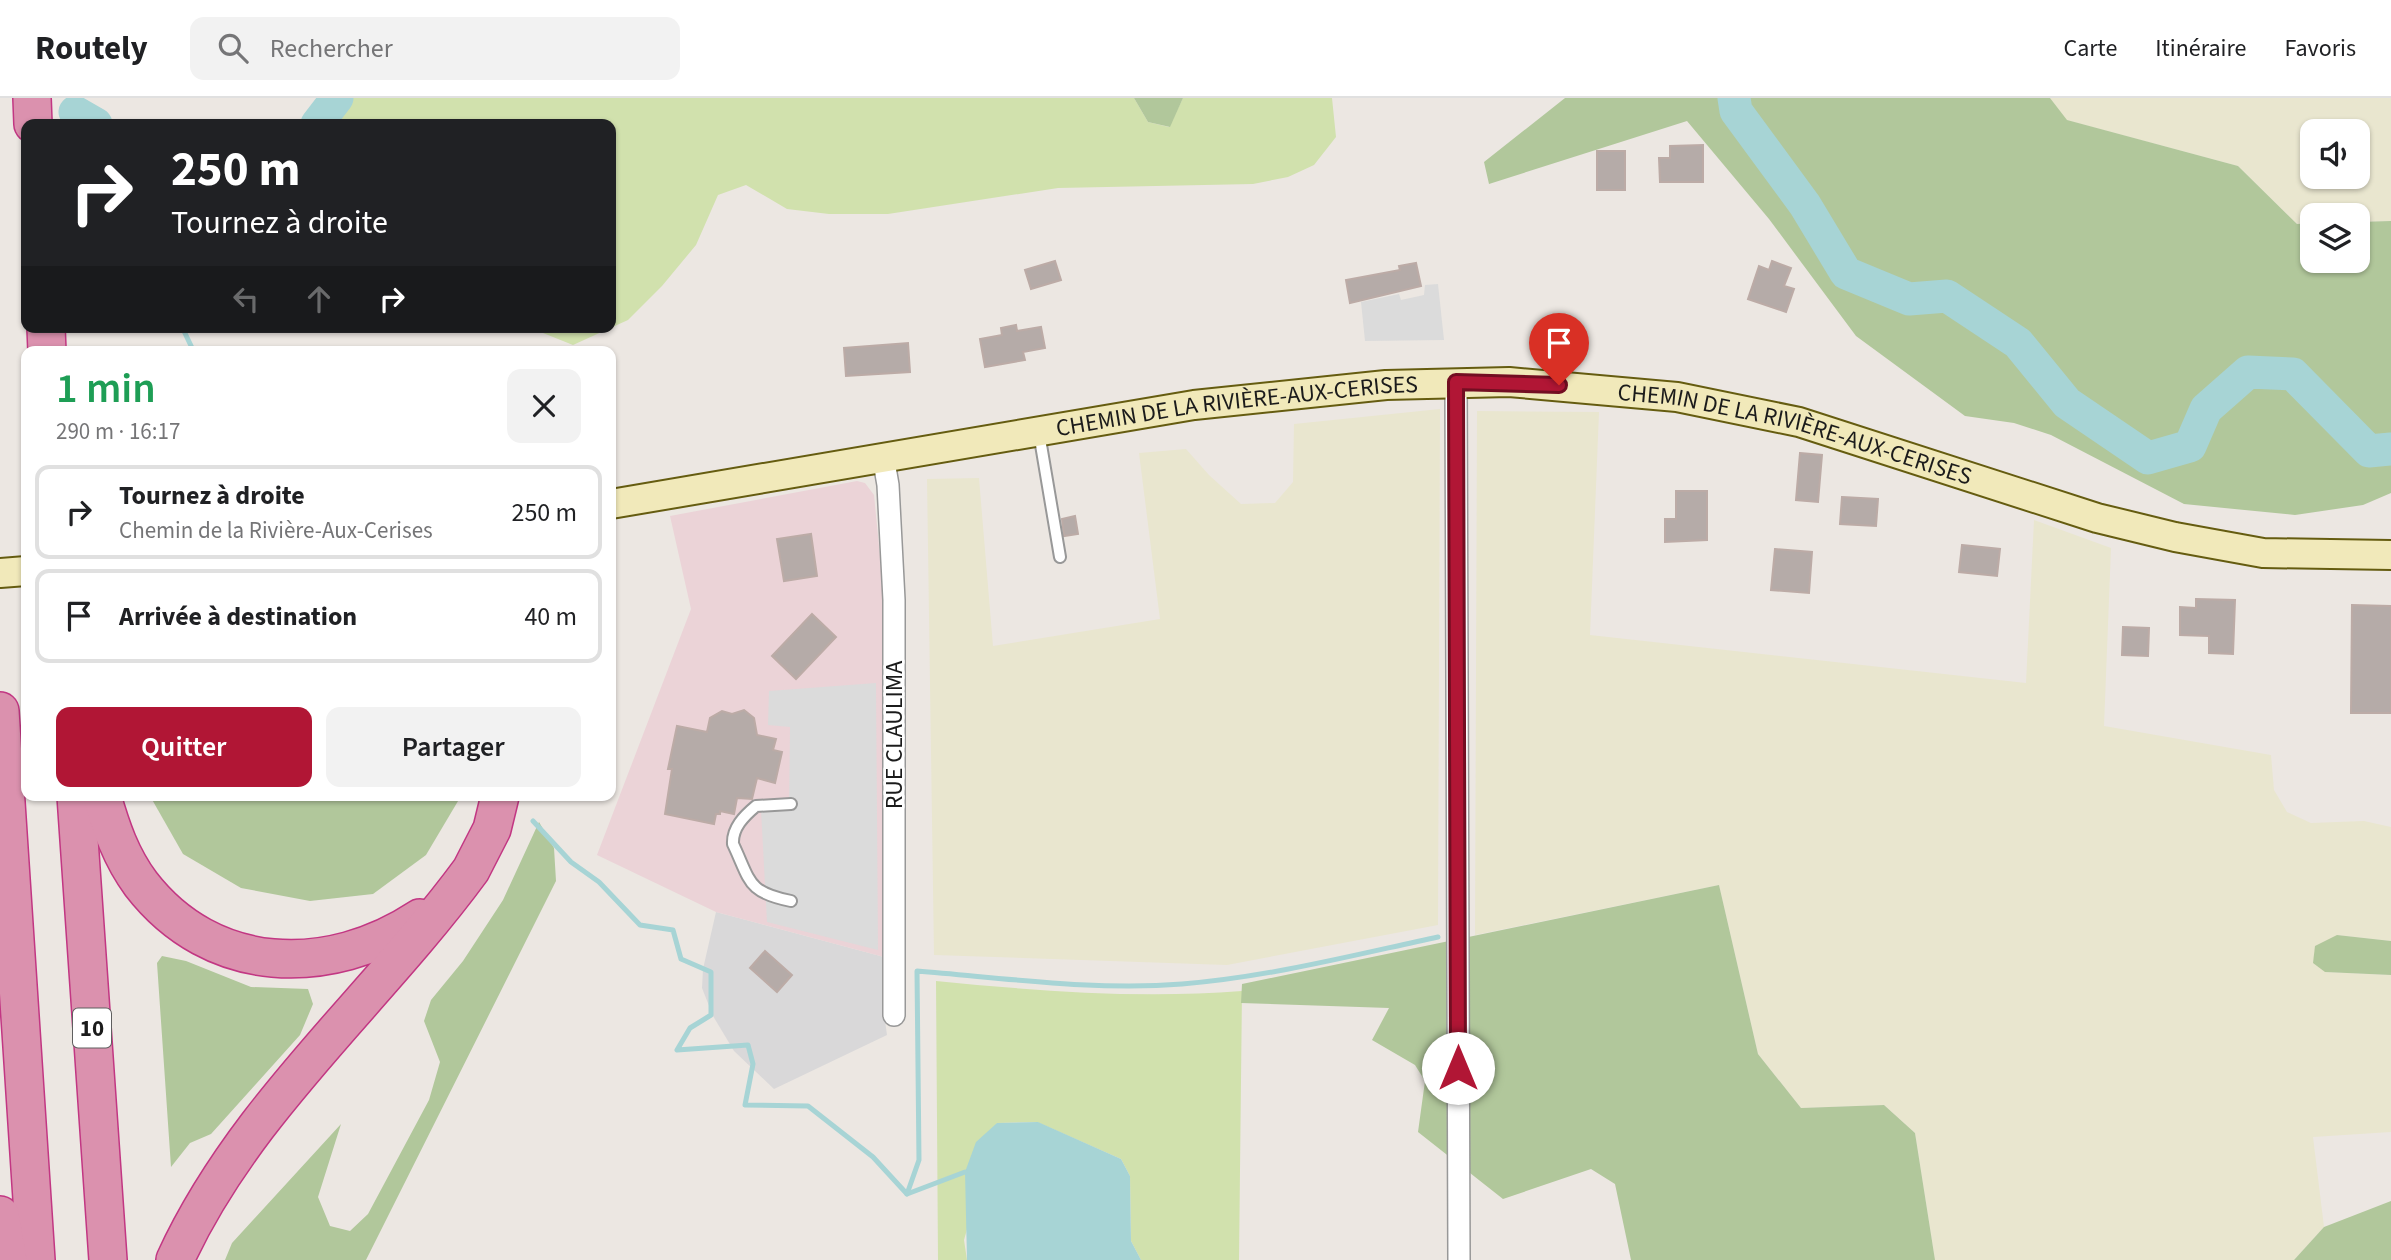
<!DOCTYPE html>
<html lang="fr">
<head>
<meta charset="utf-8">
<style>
	:root { --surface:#fff; --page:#f2f2f2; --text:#202124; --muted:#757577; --line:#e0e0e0; --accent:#b11635 }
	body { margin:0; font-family:"Source Sans 3",sans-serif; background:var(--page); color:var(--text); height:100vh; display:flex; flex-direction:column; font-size:26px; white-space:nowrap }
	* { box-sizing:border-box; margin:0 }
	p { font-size:23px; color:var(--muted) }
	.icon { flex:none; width:38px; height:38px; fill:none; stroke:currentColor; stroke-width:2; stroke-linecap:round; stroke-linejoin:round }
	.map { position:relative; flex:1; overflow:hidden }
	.details { position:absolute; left:21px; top:248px; width:595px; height:455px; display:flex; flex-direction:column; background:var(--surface); border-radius:14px; box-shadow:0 2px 5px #0004 }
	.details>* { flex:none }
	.guide { position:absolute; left:21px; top:21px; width:595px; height:214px; border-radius:14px; box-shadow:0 2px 5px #0004; background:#202124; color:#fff; overflow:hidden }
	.buttons { position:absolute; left:2300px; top:21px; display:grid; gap:14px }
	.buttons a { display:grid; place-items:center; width:70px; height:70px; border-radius:14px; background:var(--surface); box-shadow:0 2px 5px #0004; font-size:35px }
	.pin { position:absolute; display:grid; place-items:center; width:60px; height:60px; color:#fff; margin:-72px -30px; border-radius:50% 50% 50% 0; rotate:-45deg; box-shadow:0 0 7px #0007 }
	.pin .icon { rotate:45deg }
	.me { position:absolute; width:77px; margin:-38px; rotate:0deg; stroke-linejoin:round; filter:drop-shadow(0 0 5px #0008) }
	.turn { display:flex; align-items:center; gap:24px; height:147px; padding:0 35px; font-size:32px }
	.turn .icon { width:91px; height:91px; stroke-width:2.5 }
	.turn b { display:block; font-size:49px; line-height:60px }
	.lanes { display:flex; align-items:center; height:66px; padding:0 35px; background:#0003; justify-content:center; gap:35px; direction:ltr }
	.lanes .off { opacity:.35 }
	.round { display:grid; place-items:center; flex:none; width:74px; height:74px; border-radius:14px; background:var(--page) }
	.overview { display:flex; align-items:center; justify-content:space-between; height:119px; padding:0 35px }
	h1 { font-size:42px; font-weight:600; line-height:52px; color:#1e9e55 }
	.button { display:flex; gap:14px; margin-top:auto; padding:14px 35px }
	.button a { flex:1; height:80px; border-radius:14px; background:var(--accent); color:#fff; font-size:28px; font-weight:600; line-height:80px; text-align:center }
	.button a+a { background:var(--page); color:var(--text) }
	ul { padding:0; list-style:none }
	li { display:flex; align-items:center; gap:21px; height:94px; margin:0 14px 10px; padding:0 21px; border:4px solid var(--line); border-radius:14px }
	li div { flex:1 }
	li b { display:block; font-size:26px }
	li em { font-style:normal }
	header { display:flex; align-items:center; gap:42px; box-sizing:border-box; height:98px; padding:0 35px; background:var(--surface); border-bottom:2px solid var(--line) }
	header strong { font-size:33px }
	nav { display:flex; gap:38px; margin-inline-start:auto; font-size:24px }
	.search { width:490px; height:63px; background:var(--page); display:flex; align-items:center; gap:18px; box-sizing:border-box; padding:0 24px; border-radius:14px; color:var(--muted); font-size:26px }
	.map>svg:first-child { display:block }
</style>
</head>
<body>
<header>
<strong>Routely</strong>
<div class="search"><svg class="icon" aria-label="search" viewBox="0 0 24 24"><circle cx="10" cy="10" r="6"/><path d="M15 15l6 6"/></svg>Rechercher</div>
<nav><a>Carte</a><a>Itinéraire</a><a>Favoris</a></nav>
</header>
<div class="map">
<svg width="2391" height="1162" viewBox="0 0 2391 1162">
	<rect width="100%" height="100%" fill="#ece7e2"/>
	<polygon fill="#d9d8d9" points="716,814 884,859 883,908 887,937 774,991 734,953 713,918 702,890 703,871"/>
	<polygon fill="#ebd3d7" points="857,383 865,385 874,397 884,499 884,859 716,814 597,757 691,511 670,418"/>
	<g fill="#e9e6cf" fill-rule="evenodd">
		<path d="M 2050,0 L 2391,0 L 2391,123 L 2357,124 L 2357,117 L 2312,117 L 2312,125 L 2297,126 L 2238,68 L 2066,22 ZM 2312,33 L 2357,33 L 2357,79 L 2312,79 Z"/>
		<polygon points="1440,311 1438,827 1227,867 934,857 927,381 979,380 993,548 1160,521 1139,355 1186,351 1209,377 1241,406 1275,405 1293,384 1294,326"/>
		<polygon points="1477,313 1599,314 1590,537 2026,585 2034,422 2111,450 2104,628 2271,657 2274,692 2287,714 2311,725 2364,723 2391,729 2391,843 2337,837 2325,874 2391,877 2391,1034 2313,1039 2324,1129 2294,1162 1935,1162 1915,1035 1884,1007 1801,1010 1758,956 1719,787 1475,837"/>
	</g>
	<g fill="#d1e1ad">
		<polygon points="321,0 1134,0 1148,24 1169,29 1183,0 1332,0 1336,39 1314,67 1288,79 1253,86 1058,90 888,116 829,116 787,111 746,87 718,97 696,147 662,188 628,222 573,247 528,229 611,229 611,26 344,26"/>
		<path d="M 936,883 C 1038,893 1139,901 1242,893 L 1239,1162 L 1141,1162 L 1131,1143 L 1130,1078 L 1121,1061 L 1037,1024 L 997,1025 L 964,1142 L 967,1162 L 938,1162 Z"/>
	</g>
	<g fill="#b1c79b">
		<polygon points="1134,0 1183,0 1170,29 1148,24"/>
		<polygon points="1565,0 2050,0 2067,22 2238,68 2297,126 2312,125 2312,163 2357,163 2357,124 2391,123 2391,395 2363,407 2295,417 2184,406 2051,337 2014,325 1965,318 1856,238 1769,121 1687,23 1489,86 1484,64"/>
		<polygon points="150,698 461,698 426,757 373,796 310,803 241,790 183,756"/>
		<polygon points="539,724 554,750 556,783 366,1162 225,1162 232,1145 341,1026 318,1099 330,1128 350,1133 368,1116 429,1002 440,964 424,923 431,902 463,863 503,802"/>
		<polygon points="1719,787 1758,956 1801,1010 1884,1007 1915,1035 1935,1162 1631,1162 1615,1086 1591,1071 1503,1101 1418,1034 1425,983 1415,967 1372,942 1389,910 1241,905 1242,886"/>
		<polygon points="2337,837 2391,843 2391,877 2325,874 2313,865 2315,848"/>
		<polygon points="162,858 186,863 251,889 308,891 313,906 300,937 211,1036 190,1045 171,1069 157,865"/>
		<polygon points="2391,1103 2391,1162 2294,1162 2324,1129"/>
	</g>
	<g fill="#dbdbdb">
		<polygon points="1438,186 1444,242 1365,243 1361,204 1399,196 1401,202 1424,197 1425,187"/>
		<polygon points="876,585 878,852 767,824 761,712 789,712 790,629 768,627 769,593"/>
	</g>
	<polygon fill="#a7d4d5" points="1038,1024 1121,1061 1130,1078 1131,1143 1141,1162 967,1162 965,1074 976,1044 997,1025"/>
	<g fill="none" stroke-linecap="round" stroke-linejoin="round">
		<g stroke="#a7d4d5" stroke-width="5">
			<polyline points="182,229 194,254"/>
			<polyline points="533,723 571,764 599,784 640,827 673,832 681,861 711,874 711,917 690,930 677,952 748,947 753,966 745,1007 808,1008 873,1059 907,1096 965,1074"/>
			<path d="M 907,1096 L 919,1062 L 917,873 C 1005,880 1095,893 1182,886 C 1269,879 1354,857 1438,839"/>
		</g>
		<g stroke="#a7d4d5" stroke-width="33">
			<polyline points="1734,0 1736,13 1805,107 1846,175 1909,201 1947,198 2018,245 2067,305 2148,360 2190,348 2206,311 2248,274 2293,276 2369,353 2391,351"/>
			<polyline points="75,14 96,26"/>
			<polyline points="317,26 337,0"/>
		</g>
	</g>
	<g fill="#b5aba8" stroke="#bcaba6" stroke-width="2">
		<polygon points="1703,47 1703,84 1660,84 1659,60 1670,60 1670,48"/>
		<rect x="1597" y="53" width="28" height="39"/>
		<polygon points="1055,163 1061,182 1031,191 1025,172"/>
		<polygon points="1772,163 1791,170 1784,188 1794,191 1786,214 1748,201 1759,168 1769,172"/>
		<polygon points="1416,165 1421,188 1350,205 1346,182 1400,172 1399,168"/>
		<polygon points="1016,227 1017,233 1041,229 1045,250 1023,254 1025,262 985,269 980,241 1002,237 1001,230"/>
		<polygon points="908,245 910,274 846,278 844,250"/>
		<polygon points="1800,355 1822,357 1818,404 1796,402"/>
		<polygon points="1676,393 1707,393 1707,442 1665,444 1665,421 1676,421"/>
		<polygon points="1842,399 1878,401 1876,428 1840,426"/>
		<polygon points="1075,418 1078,436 1064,438 1062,421"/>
		<polygon points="811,436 817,478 784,483 777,441"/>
		<polygon points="1962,447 2000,451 1997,478 1959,474"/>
		<polygon points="1775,451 1812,454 1809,495 1771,492"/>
		<polygon points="2196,501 2235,502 2233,556 2209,555 2209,538 2180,537 2180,509 2196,510"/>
		<polygon points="2352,507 2391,508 2391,615 2351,615"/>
		<polygon points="812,516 836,539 796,581 772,558"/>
		<polygon points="2123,529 2149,530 2148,558 2122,557"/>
		<polygon points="744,612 754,620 757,637 776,641 773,652 782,654 775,685 757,680 752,701 737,700 734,716 720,713 720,716 716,716 714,726 665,716 672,671 668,671 677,628 707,634 710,620 722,613 732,616"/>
		<polygon points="765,853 792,877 777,894 750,870"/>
	</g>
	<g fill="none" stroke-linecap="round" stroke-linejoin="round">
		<defs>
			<g id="service">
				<polyline points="1039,335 1060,459"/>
				<path d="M 791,803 C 747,794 751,784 733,746 C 732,730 744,718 756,708 L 791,706"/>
			</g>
			<g id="minor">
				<polyline points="1456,284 1459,1162"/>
				<polyline points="883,358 888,387 894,502 894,917"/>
			</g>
			<g id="secondary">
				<path id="s1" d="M 611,406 L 1194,307 L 1386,287 L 1509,284 L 1677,299 L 1799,324 L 2097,420 L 2175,439 L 2263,455 L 2391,457"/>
				<polyline points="0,475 26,473"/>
			</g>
			<g id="motorway">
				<polyline points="32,0 33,26"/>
				<polyline points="46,229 47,254"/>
				<polyline points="0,613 36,1162"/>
				<polyline points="76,698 108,1162"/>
				<path d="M 102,698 C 111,730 121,759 141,786 C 212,878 329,880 420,820"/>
				<polyline points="0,1117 8,1162"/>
				<path d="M 175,1162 C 244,1011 374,904 471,772 L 492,731 L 500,698"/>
			</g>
		</defs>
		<use href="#service" stroke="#989898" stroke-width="14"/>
		<use href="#minor" stroke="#989898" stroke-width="24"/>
		<use href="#secondary" stroke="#655c10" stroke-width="32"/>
		<use href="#motorway" stroke="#c23783" stroke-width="40"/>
		<use href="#service" stroke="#fff" stroke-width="10"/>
		<use href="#minor" stroke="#fff" stroke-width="21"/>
		<use href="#secondary" stroke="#f1e9ba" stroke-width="28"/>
		<use href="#motorway" stroke="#db91ae" stroke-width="37"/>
	</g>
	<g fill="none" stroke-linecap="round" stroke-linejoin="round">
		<defs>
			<polyline id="route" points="1458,970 1456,284 1559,287"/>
		</defs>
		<use href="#route" stroke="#730e22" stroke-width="18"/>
		<use href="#route" stroke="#b11635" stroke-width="12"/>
	</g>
	<g text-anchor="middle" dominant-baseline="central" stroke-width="5" stroke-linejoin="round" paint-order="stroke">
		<rect fill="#fff" stroke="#5f5f5f" stroke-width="2" x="73" y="910.5" width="38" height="39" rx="5"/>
		<g font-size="23" font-weight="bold" fill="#1b1b1b">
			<text x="92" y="930">10</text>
		</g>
		<g font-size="24" fill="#1b1b1b" stroke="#fff">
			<text stroke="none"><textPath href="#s1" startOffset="634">CHEMIN DE LA RIVIÈRE-AUX-CERISES</textPath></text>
			<text stroke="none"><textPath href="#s1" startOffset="1199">CHEMIN DE LA RIVIÈRE-AUX-CERISES</textPath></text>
			<text transform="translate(894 637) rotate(-90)">RUE CLAULIMA</text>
		</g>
	</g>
</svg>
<div class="buttons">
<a><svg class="icon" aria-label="sound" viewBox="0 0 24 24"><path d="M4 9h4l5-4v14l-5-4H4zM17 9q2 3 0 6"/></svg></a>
<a><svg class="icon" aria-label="layers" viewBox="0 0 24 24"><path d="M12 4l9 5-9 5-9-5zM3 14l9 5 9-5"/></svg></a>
</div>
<div class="pin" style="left:1559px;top:287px;background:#d93025"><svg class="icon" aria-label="arrive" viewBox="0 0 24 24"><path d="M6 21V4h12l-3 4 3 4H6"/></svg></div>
<svg class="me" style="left:1458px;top:970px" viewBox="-20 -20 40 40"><circle r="19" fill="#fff"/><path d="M0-13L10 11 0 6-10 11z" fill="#b11635"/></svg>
<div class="guide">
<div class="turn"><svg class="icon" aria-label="right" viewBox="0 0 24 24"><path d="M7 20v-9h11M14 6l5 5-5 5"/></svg><div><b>250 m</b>Tournez à droite</div></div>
<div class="lanes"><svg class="icon off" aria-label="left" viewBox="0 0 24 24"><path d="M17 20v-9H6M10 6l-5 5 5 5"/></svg><svg class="icon off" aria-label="ahead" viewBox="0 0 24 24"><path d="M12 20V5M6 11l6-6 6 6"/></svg><svg class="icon" aria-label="right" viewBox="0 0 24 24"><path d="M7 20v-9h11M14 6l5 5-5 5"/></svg></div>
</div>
<section class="details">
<div class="overview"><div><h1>1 min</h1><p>290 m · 16:17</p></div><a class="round"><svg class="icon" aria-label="close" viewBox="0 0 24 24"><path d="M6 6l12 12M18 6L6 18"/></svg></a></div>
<ul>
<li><svg class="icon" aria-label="right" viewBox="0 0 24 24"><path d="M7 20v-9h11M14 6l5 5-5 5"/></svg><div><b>Tournez à droite</b><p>Chemin de la Rivière-Aux-Cerises</p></div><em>250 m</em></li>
<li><svg class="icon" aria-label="arrive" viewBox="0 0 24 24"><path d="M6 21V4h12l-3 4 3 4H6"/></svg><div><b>Arrivée à destination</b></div><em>40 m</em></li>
</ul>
<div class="button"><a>Quitter</a><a>Partager</a></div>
</section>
</div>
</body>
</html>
